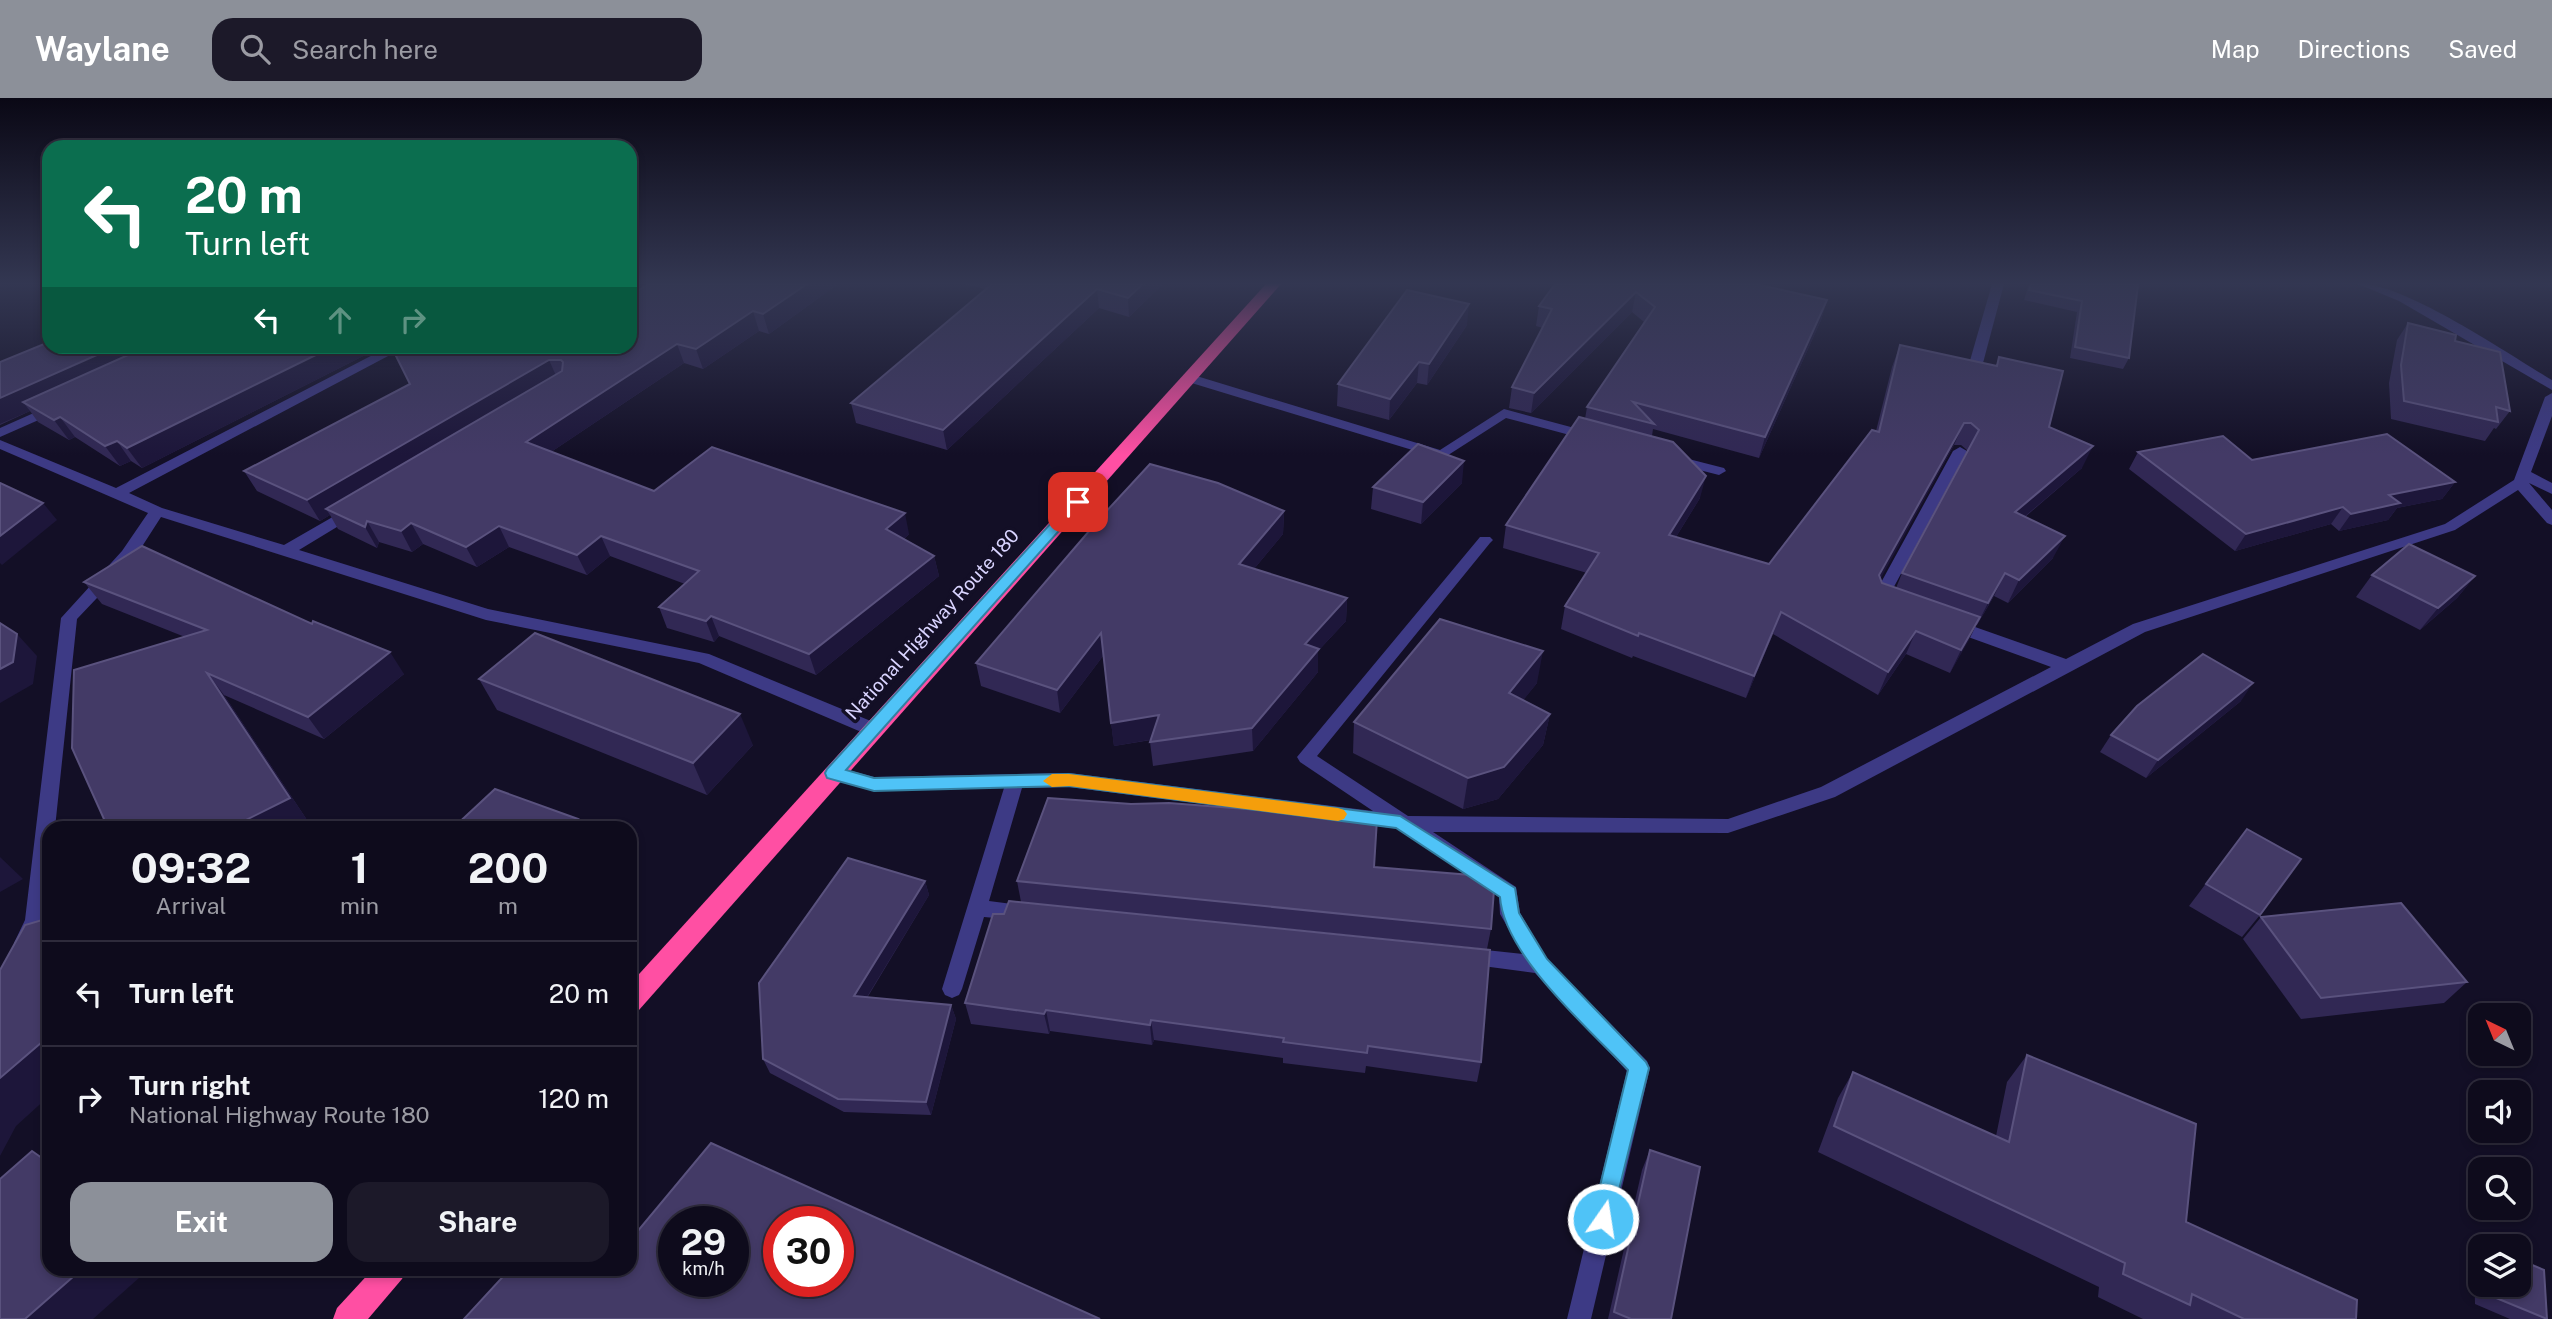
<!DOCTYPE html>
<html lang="en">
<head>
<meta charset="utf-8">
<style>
	:root { --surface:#0e0b1c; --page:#1c1929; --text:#f1f3f6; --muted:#9b9ba3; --line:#2e2b3b; --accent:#8c9099 }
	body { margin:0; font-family:"Public Sans",sans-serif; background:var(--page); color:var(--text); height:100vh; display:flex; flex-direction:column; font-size:26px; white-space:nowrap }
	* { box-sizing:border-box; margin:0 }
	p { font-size:23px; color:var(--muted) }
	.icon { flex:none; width:38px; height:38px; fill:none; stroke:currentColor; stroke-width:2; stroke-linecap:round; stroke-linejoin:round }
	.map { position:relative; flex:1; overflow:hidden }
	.sheet { position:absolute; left:42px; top:723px; width:595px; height:455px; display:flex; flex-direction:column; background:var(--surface); border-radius:21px; box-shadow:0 4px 10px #0003,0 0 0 2px var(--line) }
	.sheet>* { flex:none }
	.guide { position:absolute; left:42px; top:42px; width:595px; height:214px; border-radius:21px; box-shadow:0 4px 10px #0003,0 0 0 2px var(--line); background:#0b6e4f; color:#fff; overflow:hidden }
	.needle { width:46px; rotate:317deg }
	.controls { position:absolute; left:2468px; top:905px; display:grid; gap:14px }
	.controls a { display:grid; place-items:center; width:63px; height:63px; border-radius:14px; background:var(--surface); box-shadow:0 4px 10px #0003,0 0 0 2px var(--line); font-size:35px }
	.speed { position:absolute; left:658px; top:1108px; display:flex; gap:14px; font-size:35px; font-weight:700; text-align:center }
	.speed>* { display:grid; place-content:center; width:91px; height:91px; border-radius:50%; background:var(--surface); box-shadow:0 4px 10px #0003,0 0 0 2px var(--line); line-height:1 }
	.speed small { font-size:18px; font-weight:400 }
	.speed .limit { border:10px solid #d22; background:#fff; color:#111 }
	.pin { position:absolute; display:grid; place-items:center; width:60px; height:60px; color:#fff; margin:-30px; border-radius:14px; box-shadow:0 4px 10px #0006 }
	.me { position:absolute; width:77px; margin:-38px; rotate:13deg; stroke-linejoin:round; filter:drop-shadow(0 0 5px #0008) }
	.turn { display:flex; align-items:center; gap:24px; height:147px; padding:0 28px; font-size:32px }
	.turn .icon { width:91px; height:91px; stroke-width:2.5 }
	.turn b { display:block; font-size:49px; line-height:60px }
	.lanes { display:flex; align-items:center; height:66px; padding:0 28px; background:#0003; justify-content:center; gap:35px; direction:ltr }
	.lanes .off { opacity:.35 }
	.eta { display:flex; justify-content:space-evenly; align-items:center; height:119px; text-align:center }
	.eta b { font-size:42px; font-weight:700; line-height:49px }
	.action { display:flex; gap:14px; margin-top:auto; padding:14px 28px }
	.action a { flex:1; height:80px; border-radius:21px; background:var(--accent); color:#fff; font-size:28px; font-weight:700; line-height:80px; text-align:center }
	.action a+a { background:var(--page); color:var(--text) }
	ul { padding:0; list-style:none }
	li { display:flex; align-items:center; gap:21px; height:105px; padding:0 28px; border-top:2px solid var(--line) }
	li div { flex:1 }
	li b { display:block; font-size:26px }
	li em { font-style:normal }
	header { display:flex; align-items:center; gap:42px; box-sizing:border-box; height:98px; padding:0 35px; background:var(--accent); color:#fff }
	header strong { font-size:33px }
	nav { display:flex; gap:38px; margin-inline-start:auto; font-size:24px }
	.search { width:490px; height:63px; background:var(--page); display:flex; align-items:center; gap:18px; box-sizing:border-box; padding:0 24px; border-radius:21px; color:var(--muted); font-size:26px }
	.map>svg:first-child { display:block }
</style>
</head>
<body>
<header>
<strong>Waylane</strong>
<div class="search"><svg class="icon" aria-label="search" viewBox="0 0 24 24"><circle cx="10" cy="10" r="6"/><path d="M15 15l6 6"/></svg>Search here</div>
<nav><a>Map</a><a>Directions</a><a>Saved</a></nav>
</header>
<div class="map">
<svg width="2552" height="1221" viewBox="0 0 2552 1221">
	<rect width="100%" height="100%" fill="#130f26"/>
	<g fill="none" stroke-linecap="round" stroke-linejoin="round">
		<g fill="#3d3a85" fill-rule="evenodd">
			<polygon points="1190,276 1440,352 1504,311 1597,336 1599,339 1592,343 1506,320 1442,361 1185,283 1183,280"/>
			<polygon points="1673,357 1724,370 1726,373 1719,377 1668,364 1666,361 1668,358"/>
		</g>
		<g fill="#3d3a85" fill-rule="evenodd">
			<polygon points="1992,186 2004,186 1979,280 1972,284 1965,280"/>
			<path d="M 2358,186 C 2402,183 2510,257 2552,282 L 2552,292 L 2399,203 Z"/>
			<path d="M 390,248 L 407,248 L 129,395 L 162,410 L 284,447 L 350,409 L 360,409 L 363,412 L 360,415 L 299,452 L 488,511 L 709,556 L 878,626 L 881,631 L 878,636 L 866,636 L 699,565 L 486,522 L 161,419 L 134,461 L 77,521 L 55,730 L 49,730 C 49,777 53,808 31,851 L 24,853 L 17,851 L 14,845 L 25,822 L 61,520 L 122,453 L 148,415 L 0,351 L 0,342 L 116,390 Z"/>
			<polygon points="2552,295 2552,318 2531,374 2552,385 2552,396 2529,385 2552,412 2552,427 2547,425 2518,392 2455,432 2145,534 1835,699 1728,735 1433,734 1516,789 1520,815 1547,861 1647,963 1650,970 1591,1221 1567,1221 1627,973 1535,875 1460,865 1457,859 1460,853 1467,850 1523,856 1500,816 1499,799 1400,731 1069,689 1022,690 989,803 1035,809 1038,815 1035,821 1028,823 984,819 962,891 959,897 952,900 945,897 942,891 1004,690 874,693 827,680 824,675 827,670 833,668 874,679 1069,675 1373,713 1300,664 1297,659 1480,439 1490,439 1493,442 1490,445 1317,658 1408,718 1728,721 1821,689 2051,569 1946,531 1944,527 1946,523 1958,523 2066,561 2133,526 2445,426 2514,382 2545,299"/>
			<polygon points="54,306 61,310 59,313 0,339 0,330"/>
			<polygon points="1960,349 1967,353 1889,498 1894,503 1886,508 1874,505 1872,501 1953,353"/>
		</g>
		<g fill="#ff4fa3" fill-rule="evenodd">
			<polygon points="1266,186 1281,186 639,912 630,915 630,886"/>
			<polygon points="373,1171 407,1171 402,1181 368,1221 333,1221 337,1210"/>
		</g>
	</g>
	<g fill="#312854" fill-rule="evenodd">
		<polygon points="648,186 838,186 769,236 759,233 703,271 684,265 551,354 654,393 909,436 904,441 934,458 939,478 816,577 719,538 714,544 667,530 659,509 685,486 610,458 587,477 509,449 477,469 423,446 412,454 379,444 377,450 338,431 330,417 320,423 257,393 244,373 410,286 630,248"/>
		<polygon points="964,186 1163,186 1129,219 1099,210 947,352 856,325 851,305 985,191"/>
		<path d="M 1555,186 L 1827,202 L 1821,222 L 1759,360 L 1653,331 L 1652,338 L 1700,400 L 1676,439 L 1769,466 L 1876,333 L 1892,269 L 1900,247 L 1996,268 L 1999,259 L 2049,329 L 2082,370 L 2025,419 L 2053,460 L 2008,505 L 1994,498 L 1977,527 L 1976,527 L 1950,575 L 1906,556 L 1878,597 L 1773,536 L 1746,600 L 1633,558 L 1632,560 L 1561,531 L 1565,508 L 1587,475 L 1503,450 L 1506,427 L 1585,321 L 1587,309 L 1644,224 L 1632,214 L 1531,315 L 1509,310 L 1512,289 L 1543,230 L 1536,228 L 1539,208 ZM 1954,347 L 1961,347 L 1968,353 L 1902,475 L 1896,490 L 1882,485 L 1880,480 Z"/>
		<polygon points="2029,186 2135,186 2129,260 2123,271 2070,260 2077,214 2024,202"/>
		<polygon points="2408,225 2455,243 2510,313 2496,331 2494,330 2485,343 2391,321 2389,285 2397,242"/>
		<polygon points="1467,227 1427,287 1417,285 1389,322 1337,308 1338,286"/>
		<polygon points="383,248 142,370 131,363 120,368 75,339 69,342 38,324 30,313 0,327 0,264"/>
		<polygon points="2138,354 2252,362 2455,384 2442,401 2397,410 2388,422 2339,433 2331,426 2235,453 2129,371"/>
		<polygon points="1462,385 1421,426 1371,411 1373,389"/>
		<polygon points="1284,413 1283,436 1254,471 1347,500 1346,523 1318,553 1318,574 1253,653 1153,668 1150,644 1151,642 1114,648 1103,558 1060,615 981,588 976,565"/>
		<polygon points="2372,477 2475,478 2457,500 2420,532 2356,499"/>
		<polygon points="84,484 404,576 324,641 224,597 307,722 292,730 185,539 102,506"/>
		<polygon points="479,581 753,647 707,697 497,612"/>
		<polygon points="1537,585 1523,602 1550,616 1543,647 1498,701 1463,711 1353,655 1354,624"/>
		<polygon points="2241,603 2146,680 2100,654 2111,637"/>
		<polygon points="2247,731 2260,817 2242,839 2189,808"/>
		<polygon points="1374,769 1491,831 1487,851 1021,804 1017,783"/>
		<polygon points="925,783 929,797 867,900 951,907 956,921 931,1017 844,1014 770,975 763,961"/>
		<polygon points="993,816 1481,964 1477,984 1366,968 1365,975 1283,965 1283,960 1154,942 1152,947 1050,933 1049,936 971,926 965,905"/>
		<polygon points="2261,819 2467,884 2444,905 2301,921 2243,841"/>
		<polygon points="2027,957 2186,1124 2356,1221 2143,1221 2098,1199 2099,1189 1818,1054 1838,1000 1853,974 1996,1038 2007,984"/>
		<polygon points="1650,1052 1671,1221 1608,1221 1642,1072"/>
		<polygon points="2480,1154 2480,1186 2518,1186 2547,1221 2510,1221 2475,1206 2474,1158"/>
	</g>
	<g fill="#1d163a">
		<polygon points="807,186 838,186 769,236 763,216"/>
		<polygon points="1143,186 1163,186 1129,219 1128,200"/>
		<polygon points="1097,191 1099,210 947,352 943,332"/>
		<polygon points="1636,194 1632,214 1531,315 1534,295"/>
		<polygon points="1827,202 1821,222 1759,360 1765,339"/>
		<polygon points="1469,206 1467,227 1427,287 1429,266"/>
		<polygon points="753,213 759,233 703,271 696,251"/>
		<polygon points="677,246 684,265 536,364 526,344"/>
		<polygon points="117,248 173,248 23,304 30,313 0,326 0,300"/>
		<polygon points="334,248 383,248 142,370 127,350"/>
		<polygon points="549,262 558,282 326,411 330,417 320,423 307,402"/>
		<polygon points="1419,264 1417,285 1389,322 1390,301"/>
		<polygon points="60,319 75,339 69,342 54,322"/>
		<polygon points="1964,325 1954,347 1870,500 1879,477"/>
		<polygon points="117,343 131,363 120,368 105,348"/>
		<polygon points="2093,348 2082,370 2004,436 2015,414"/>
		<polygon points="1464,363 1462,385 1421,426 1423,404"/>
		<polygon points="1706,378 1700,400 1663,460 1669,437"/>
		<polygon points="2455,384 2442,401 2397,410 2388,422 2339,433 2351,416 2389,397"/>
		<polygon points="43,405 57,422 2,467 0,465 0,438"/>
		<polygon points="2343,409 2331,426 2235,453 2246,436"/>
		<polygon points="1284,413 1283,436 1239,489 1239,466"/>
		<polygon points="905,415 909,436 892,452 886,431"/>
		<polygon points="367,423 379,444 377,450 365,429"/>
		<polygon points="411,425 423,446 412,454 401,433"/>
		<polygon points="499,428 509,449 477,469 466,449"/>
		<polygon points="601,438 610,458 587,477 577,457"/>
		<polygon points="2065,438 2053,460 2008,505 2019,482"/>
		<polygon points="934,458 939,478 816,577 809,556"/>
		<polygon points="2005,475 1994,498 1977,527 1988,505"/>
		<polygon points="2475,478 2457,500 2420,532 2438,510"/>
		<polygon points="1347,500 1346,523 1318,553 1318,574 1253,653 1252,630 1305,546"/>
		<polygon points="1781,514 1773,536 1746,600 1754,578"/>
		<polygon points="711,518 719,538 714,544 706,523"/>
		<polygon points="1980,519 1969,542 1950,575 1961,552"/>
		<polygon points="1916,533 1906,556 1878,597 1888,574"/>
		<polygon points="1101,535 1103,558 1060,615 1057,592"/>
		<polygon points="17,536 37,558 33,586 0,605 0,571"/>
		<polygon points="1543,553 1537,585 1504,627 1509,595"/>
		<polygon points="390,554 404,576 324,641 308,619"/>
		<polygon points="207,575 224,597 307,722 292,730 230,730"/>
		<polygon points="2253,585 2241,603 2146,680 2158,662"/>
		<polygon points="740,616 753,647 707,697 693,665"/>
		<polygon points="1550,616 1543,647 1498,701 1463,711 1468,680"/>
		<polygon points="1159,617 1161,640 1114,648 1111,625"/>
		<polygon points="578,721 583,730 569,730"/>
		<polygon points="0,759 23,781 0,794"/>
		<polygon points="925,783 929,797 859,912 854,898"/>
		<polygon points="951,907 956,921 931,1017 926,1004"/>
		<polygon points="1046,912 1050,933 1049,936 1044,916"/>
		<polygon points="1151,922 1154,942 1152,947 1150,927"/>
		<polygon points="49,938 49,998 16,1028 0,1058 0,980"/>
		<polygon points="82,1171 149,1171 93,1221 25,1221"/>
	</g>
	<g fill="#433a66" stroke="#5a527e" stroke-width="2" fill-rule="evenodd">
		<polygon points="648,186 807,186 763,216 753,213 696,251 677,246 526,344 654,393 712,349 905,415 886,431 934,458 809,556 711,518 706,523 659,509 699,473 601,438 577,457 499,428 466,449 411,425 401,433 367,423 365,429 326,411 562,273 563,264 561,262 549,262 307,402 244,373 410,286 391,248 630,248 630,198"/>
		<polygon points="992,186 1143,186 1128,200 1097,191 943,332 851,305"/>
		<polygon points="1555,186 1755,186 1827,202 1765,339 1633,304 1654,326 1587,309 1655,209 1636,194 1534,295 1512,289 1552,211 1539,208"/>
		<polygon points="2031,186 2135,186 2135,187 2138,187 2129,260 2075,249 2082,203 2029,192"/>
		<polygon points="1407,192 1469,206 1429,266 1419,264 1390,301 1338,286"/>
		<polygon points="2408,225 2456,237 2455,243 2500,254 2510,313 2496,309 2498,324 2404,303 2401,267"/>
		<polygon points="49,244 49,248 117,248 0,300 0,264"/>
		<polygon points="1900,247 1997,268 1999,259 2063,273 2049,329 2093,348 2015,414 2065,438 2019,482 2005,475 1988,505 1902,475 1979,332 1971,325 1964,325 1879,477 1882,485 1980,519 1961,552 1916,533 1888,574 1781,514 1754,578 1639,535 1638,538 1565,508 1599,455 1506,427 1579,319 1673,344 1706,378 1669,437 1769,466 1872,332 1879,334"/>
		<polygon points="148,248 334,248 127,350 117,343 105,348 60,319 54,322 23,304"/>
		<polygon points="2387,336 2455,384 2389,397 2400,405 2351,416 2343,409 2246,436 2138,354 2223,338 2252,362"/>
		<polygon points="1418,346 1464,363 1423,404 1373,389"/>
		<polygon points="1150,366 1218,385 1284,413 1239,466 1347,500 1305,546 1319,551 1252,630 1150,644 1159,617 1111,625 1101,535 1057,592 976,565 1102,418"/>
		<polygon points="0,385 43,405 0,438"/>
		<polygon points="2409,446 2475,478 2438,510 2372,477"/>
		<polygon points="142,448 312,526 313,523 390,554 308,619 207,575 290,700 230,730 108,730 72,650 74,572 207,532 84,484"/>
		<polygon points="1440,521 1543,553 1509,595 1550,616 1504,669 1468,680 1354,624"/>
		<polygon points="0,525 17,536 13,564 0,571"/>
		<polygon points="535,535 740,616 693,665 479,581"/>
		<polygon points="2203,556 2253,585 2158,662 2111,637 2137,608"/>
		<polygon points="495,691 578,721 569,730 453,730"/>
		<polygon points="1048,700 1131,706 1169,705 1377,721 1374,769 1495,779 1491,831 1017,783"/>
		<polygon points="2247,731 2301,761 2260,817 2206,786"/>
		<polygon points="848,760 925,783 854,898 951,907 926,1004 838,1001 763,961 759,885"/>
		<polygon points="1009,803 1490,852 1481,964 1368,948 1367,955 1283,944 1284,940 1151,922 1150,927 1046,912 1044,916 965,905 993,816 1004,816"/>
		<polygon points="2401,805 2467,884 2321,900 2261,819"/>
		<polygon points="49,820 49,938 0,980 0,872 25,827"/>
		<polygon points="2027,957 2196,1026 2186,1124 2357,1202 2356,1221 2244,1221 2192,1196 2190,1207 2123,1176 2125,1165 1834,1028 1853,974 2009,1044"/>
		<path d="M 711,1045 L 1100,1221 L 464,1221 L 510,1171 L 630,1171 L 630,1139 L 632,1140 ZM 674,1124 L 733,1124 L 733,1183 L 674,1183 ZM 779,1124 L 838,1124 L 838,1183 L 779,1183 Z"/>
		<polygon points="1650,1052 1700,1069 1671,1221 1631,1221 1614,1214"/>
		<polygon points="32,1053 49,1065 49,1171 82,1171 25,1221 0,1221 0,1081"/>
		<polygon points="2518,1161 2544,1172 2547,1221 2489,1197 2489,1186 2518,1186"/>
	</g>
	<linearGradient id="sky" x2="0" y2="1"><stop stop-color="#0a0815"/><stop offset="0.52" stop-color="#333752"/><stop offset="1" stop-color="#333752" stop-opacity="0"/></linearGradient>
	<rect width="2552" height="357" fill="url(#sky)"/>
	<path fill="#4fc3f7" stroke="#337fa1" stroke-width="2" d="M 1078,400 L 1084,404 L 1082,407 L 846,672 L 874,680 L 1069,676 L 1400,718 L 1515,790 L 1519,815 L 1547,861 L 1646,964 L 1649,970 L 1610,1128 L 1603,1131 L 1595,1128 L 1592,1121 L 1628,972 C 1588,930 1504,857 1500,799 L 1396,730 L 1069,688 L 874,693 L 827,680 L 825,675 L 827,671 L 1073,401 Z"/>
	<polygon fill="#f59e0b" points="1052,676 1069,676 1338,710 1344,712 1347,716 1344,721 1338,723 1069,688 1052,689 1043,683"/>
	<g text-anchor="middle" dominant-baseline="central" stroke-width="7" stroke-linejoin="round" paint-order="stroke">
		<g font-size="19" fill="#d9d4ff" stroke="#130f26">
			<text transform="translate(932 526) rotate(-48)">National Highway Route 180</text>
		</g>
	</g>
</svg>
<div class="controls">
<a><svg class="needle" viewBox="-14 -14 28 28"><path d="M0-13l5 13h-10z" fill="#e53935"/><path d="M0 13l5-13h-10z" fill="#9b9ba3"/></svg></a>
<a><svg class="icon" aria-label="sound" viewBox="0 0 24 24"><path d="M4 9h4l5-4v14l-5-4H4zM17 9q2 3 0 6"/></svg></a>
<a><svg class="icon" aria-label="search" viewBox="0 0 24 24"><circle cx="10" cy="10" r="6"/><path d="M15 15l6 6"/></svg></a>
<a><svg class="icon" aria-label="layers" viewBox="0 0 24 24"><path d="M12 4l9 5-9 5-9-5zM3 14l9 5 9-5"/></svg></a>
</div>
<div class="speed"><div>29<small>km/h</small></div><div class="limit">30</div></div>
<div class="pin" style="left:1078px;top:404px;background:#d93025"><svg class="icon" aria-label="arrive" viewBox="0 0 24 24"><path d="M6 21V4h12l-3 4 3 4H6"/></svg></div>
<svg class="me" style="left:1603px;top:1121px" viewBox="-20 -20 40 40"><circle r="17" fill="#4fc3f7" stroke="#fff" stroke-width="3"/><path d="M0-11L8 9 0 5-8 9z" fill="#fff"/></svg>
<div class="guide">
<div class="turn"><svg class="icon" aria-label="left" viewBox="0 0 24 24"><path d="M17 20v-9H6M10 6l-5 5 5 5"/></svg><div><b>20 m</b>Turn left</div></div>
<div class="lanes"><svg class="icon" aria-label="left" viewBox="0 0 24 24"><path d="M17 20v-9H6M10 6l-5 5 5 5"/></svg><svg class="icon off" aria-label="ahead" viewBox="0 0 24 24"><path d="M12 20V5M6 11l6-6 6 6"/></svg><svg class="icon off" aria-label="right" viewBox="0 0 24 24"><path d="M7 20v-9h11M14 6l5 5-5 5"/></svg></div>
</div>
<section class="sheet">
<div class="eta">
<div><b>09:32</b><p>Arrival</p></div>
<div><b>1</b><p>min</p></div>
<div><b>200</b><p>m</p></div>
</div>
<ul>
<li><svg class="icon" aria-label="left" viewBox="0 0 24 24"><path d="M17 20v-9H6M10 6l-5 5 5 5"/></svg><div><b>Turn left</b></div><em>20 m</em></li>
<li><svg class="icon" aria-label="right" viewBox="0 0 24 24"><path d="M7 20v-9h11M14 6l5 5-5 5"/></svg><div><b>Turn right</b><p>National Highway Route 180</p></div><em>120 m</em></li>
</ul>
<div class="action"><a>Exit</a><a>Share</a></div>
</section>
</div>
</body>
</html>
